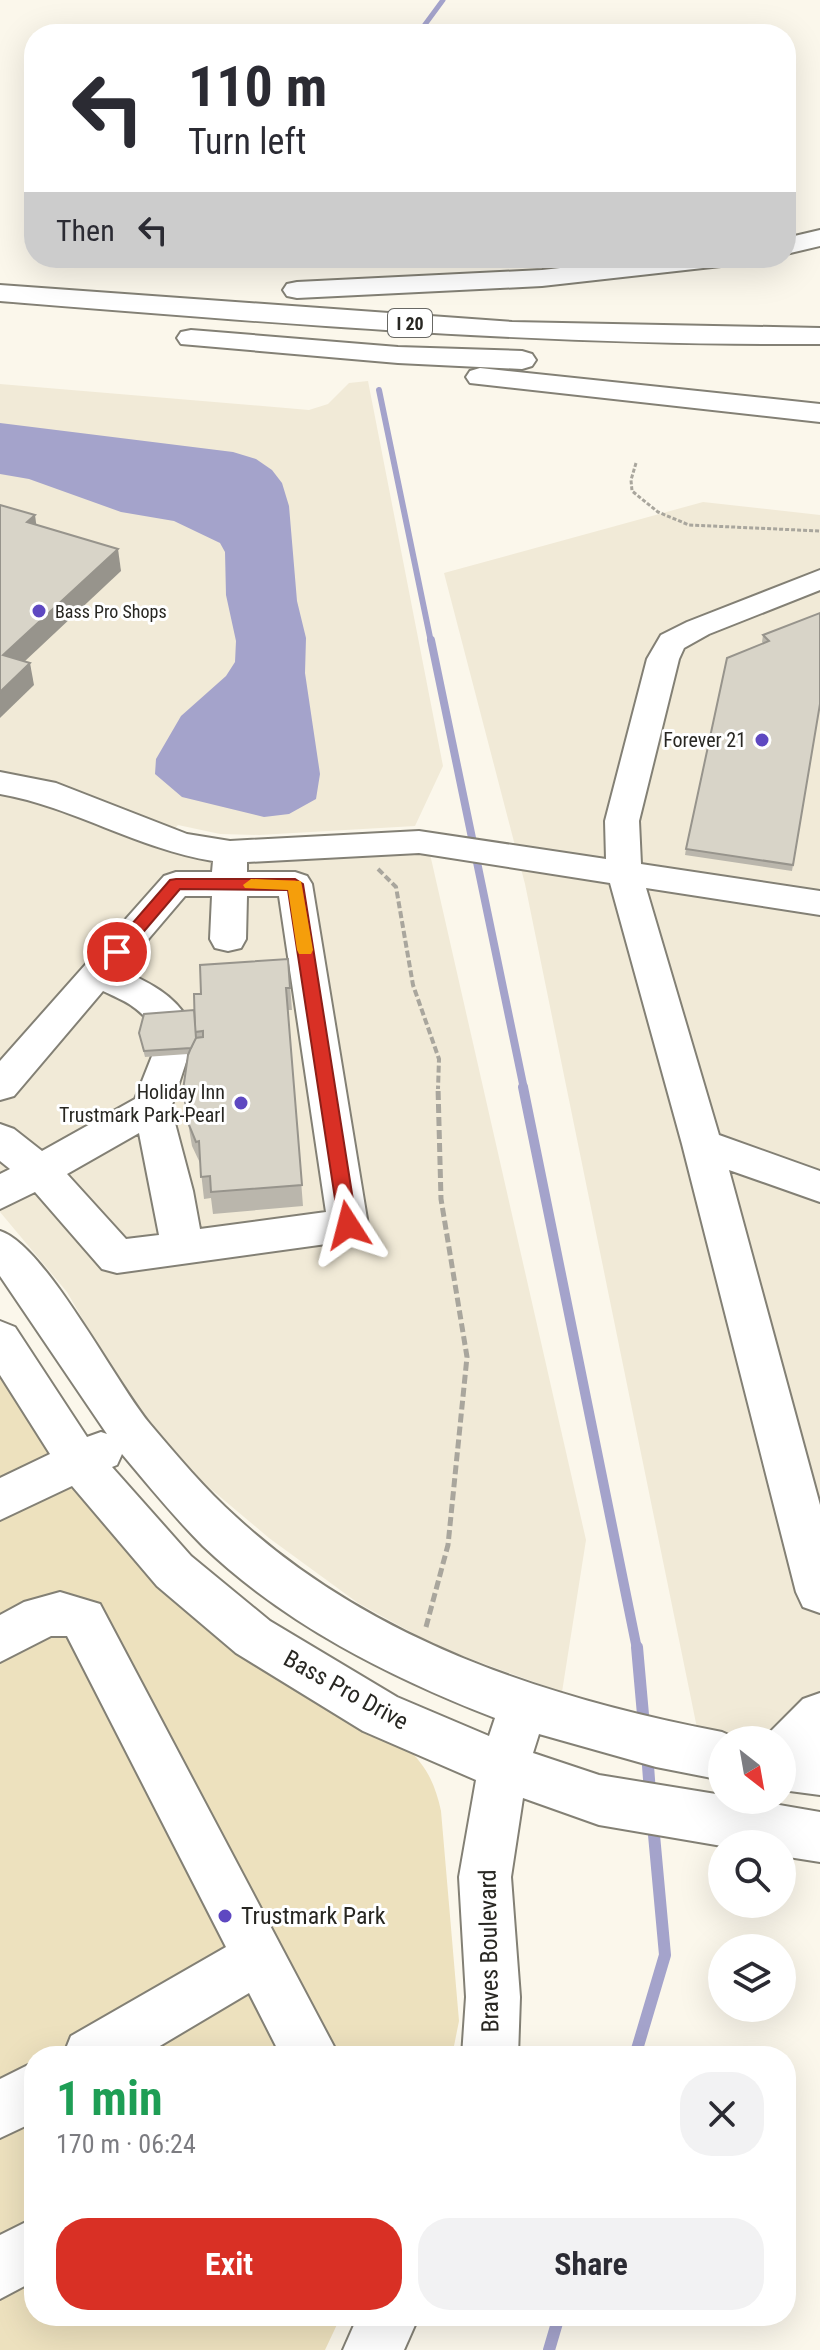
<!DOCTYPE html>
<html lang="en">
<head>
<meta charset="utf-8">
<style>
	:root { --surface:#fff; --page:#f2f2f3; --text:#2b2b33; --muted:#7c7c81; --accent:#d93025 }
	body { margin:0; font-family:"Roboto Condensed",sans-serif; background:var(--page); color:var(--text); height:100vh; display:flex; flex-direction:column; font-size:30px; white-space:nowrap }
	* { box-sizing:border-box; margin:0 }
	p { font-size:26px; color:var(--muted) }
	.icon { flex:none; width:44px; height:44px; fill:none; stroke:currentColor; stroke-width:2; stroke-linecap:round; stroke-linejoin:round }
	.map { position:relative; flex:1; overflow:hidden }
	.details { position:absolute; left:24px; top:2046px; width:772px; height:280px; display:flex; flex-direction:column; background:var(--surface); border-radius:32px; box-shadow:0 8px 32px #0002 }
	.details>* { flex:none }
	.banner { position:absolute; left:24px; top:24px; width:772px; height:244px; border-radius:32px; box-shadow:0 8px 32px #0002; background:#fff; color:var(--text); overflow:hidden }
	.needle { width:52px; rotate:149deg }
	.tools { position:absolute; left:708px; top:1726px; display:grid; gap:16px }
	.tools a { display:grid; place-items:center; width:88px; height:88px; border-radius:50%; background:var(--surface); box-shadow:0 8px 32px #0002; font-size:40px }
	.pin { position:absolute; display:grid; place-items:center; width:68px; height:68px; color:#fff; margin:-34px; border:4px solid #fff; border-radius:50%; box-shadow:0 2px 8px #0007 }
	.me { position:absolute; width:88px; margin:-44px; rotate:351deg; stroke-linejoin:round; filter:drop-shadow(0 0 6px #0008) }
	.turn { display:flex; align-items:center; gap:28px; height:168px; padding:0 32px; font-size:36px }
	.turn .icon { width:104px; height:104px; stroke-width:2.5 }
	.turn b { display:block; font-size:56px; line-height:68px }
	.then { display:flex; align-items:center; height:76px; padding:0 32px; background:#0003; gap:16px; font-size:30px }
	.round { display:grid; place-items:center; flex:none; width:84px; height:84px; border-radius:32px; background:var(--page) }
	.head { display:flex; align-items:center; justify-content:space-between; height:136px; padding:0 32px }
	h1 { font-size:48px; font-weight:700; line-height:60px; color:#1e9e55 }
	.action { display:flex; gap:16px; margin-top:auto; padding:16px 32px }
	.action a { flex:1; height:92px; border-radius:32px; background:var(--accent); color:#fff; font-size:32px; font-weight:700; line-height:92px; text-align:center }
	.action a+a { background:var(--page); color:var(--text) }
	.map>svg:first-child { display:block }
</style>
</head>
<body>
<div class="map">
<svg width="820" height="2350" viewBox="0 0 820 2350">
	<rect width="100%" height="100%" fill="#fbf7eb"/>
	<g fill="#f1ead7">
		<polygon points="368,381 443,766 415,826 259,835 220,834 178,825 158,848 208,860 430,854 586,1540 562,1692 438,1647 358,1603 269,1538 193,1474 150,1424 113,1372 67,1292 0,1212 0,384 309,410 328,404 349,383"/>
		<polygon points="703,502 820,515 820,1748 697,1728 525,884 444,573"/>
	</g>
	<path fill="#ede1be" d="M 0,1365 L 114,1531 L 404,1745 C 426,1765 435,1783 441,1811 L 459,2021 L 452,2056 L 34,2056 L 34,2316 L 341,2316 L 325,2350 L 0,2350 Z"/>
	<polygon fill="#a4a3cb" points="0,423 233,452 256,459 272,470 282,483 289,506 297,601 306,638 305,673 320,774 316,799 289,814 264,817 182,797 155,774 156,759 181,716 226,676 235,662 236,641 226,595 225,552 220,543 174,521 121,512 29,479 0,474"/>
	<g fill="none" stroke-linecap="round" stroke-linejoin="round">
		<polyline stroke="#a4a3cb" stroke-width="5" points="418,34 443,0"/>
		<polyline stroke="#a4a3cb" stroke-width="6" points="379,390 431,642"/>
		<polyline stroke="#a4a3cb" stroke-width="8" points="431,640 524,1089"/>
		<polyline stroke="#a4a3cb" stroke-width="10" points="523,1087 637,1649"/>
		<g stroke="#a4a3cb" stroke-width="12">
			<polyline points="637,1647 644,1726"/>
			<polyline points="647,1752 650,1793"/>
			<polyline points="635,2056 665,1955 653,1824"/>
			<polyline points="549,2350 559,2316"/>
		</g>
		<defs>
			<g id="minor">
				<path d="M 820,570 L 820,590 L 709,634 L 684,648 L 679,659 L 639,821 L 641,864 L 820,891 L 820,915 L 646,888 L 719,1135 L 820,1171 L 820,1202 L 729,1170 L 820,1505 L 820,1613 L 803,1607 L 796,1592 L 682,1144 L 610,883 L 419,853 L 247,862 L 247,872 L 295,872 L 307,876 L 312,884 L 368,1225 L 362,1236 L 348,1241 L 117,1273 L 102,1269 L 35,1192 L 0,1209 L 0,1174 L 10,1169 L 0,1161 L 0,1124 L 14,1129 L 42,1151 L 135,1099 L 156,1046 L 169,1042 L 182,1046 L 188,1056 L 171,1108 L 193,1191 L 200,1229 L 326,1212 L 279,896 L 247,896 L 246,939 L 241,948 L 228,951 L 215,948 L 210,939 L 212,896 L 185,896 L 122,970 C 147,982 172,993 187,1018 L 181,1027 C 152,1036 153,1020 132,1006 C 124,1000 113,996 103,991 L 14,1096 L 0,1100 L 0,1061 L 164,876 L 176,872 L 212,872 L 213,861 C 138,849 74,807 0,794 L 0,772 L 56,783 L 187,834 L 230,841 L 419,831 L 606,859 L 605,821 L 647,659 L 661,635 L 687,622 ZM 139,1133 L 159,1235 L 126,1239 L 67,1174 Z"/>
				<path d="M 0,1231 C 45,1245 115,1382 150,1424 C 177,1456 205,1489 236,1517 C 371,1641 546,1698 722,1732 L 740,1740 L 722,1740 L 722,1780 L 656,1767 L 539,1734 L 533,1753 L 599,1775 L 722,1795 L 722,1800 L 750,1800 L 820,1812 L 820,1862 L 782,1856 L 782,1844 L 722,1846 L 599,1825 L 523,1798 L 511,1877 L 520,1997 L 518,2056 L 462,2056 L 466,1997 L 459,1877 L 476,1780 L 363,1731 L 236,1653 L 157,1586 L 72,1486 L 0,1520 L 0,1478 L 50,1454 L 0,1375 L 0,1321 L 15,1327 L 87,1437 L 101,1432 L 107,1434 L 0,1276 ZM 122,1454 C 148,1485 174,1517 203,1546 C 286,1625 390,1677 495,1718 L 489,1736 L 397,1697 L 270,1621 L 191,1556 L 112,1467 L 117,1465 Z"/>
				<polygon points="60,1592 100,1604 339,2056 281,2056 249,1993 143,2056 63,2056 71,2036 226,1947 67,1636 51,1636 0,1662 0,1615 24,1602"/>
				<polygon points="820,1693 820,1795 782,1790 782,1740 762,1740 803,1699"/>
				<polygon points="34,2062 34,2122 0,2138 0,2079"/>
				<polygon points="34,2218 34,2281 0,2299 0,2235"/>
				<polygon points="358,2316 419,2316 404,2350 343,2350"/>
			</g>
			<g id="highway">
				<polygon points="820,230 820,246 786,254 786,238"/>
				<polygon points="650,258 734,258 730,264 721,266 542,286 297,298 287,296 283,290 287,284 297,282 542,270"/>
				<path d="M 0,285 L 512,322 L 820,328 L 820,344 C 546,346 273,323 0,301 Z"/>
				<polygon points="191,330 398,347 522,351 532,354 536,360 532,366 522,369 398,363 181,344 177,338 181,332"/>
				<polygon points="480,368 820,404 820,422 470,383 466,377 470,371"/>
			</g>
		</defs>
		<use href="#minor" stroke="#838075" stroke-width="4"/>
		<use href="#highway" stroke="#838075" stroke-width="4"/>
		<polyline stroke="#a9a69d" stroke-width="3" stroke-dasharray="4 2" stroke-linecap="butt" points="636,463 631,480 632,491 658,512 689,525 820,531"/>
		<polyline stroke="#a9a69d" stroke-width="4" stroke-dasharray="7 3" stroke-linecap="butt" points="378,869 396,887 413,985 439,1059 438,1089"/>
		<polyline stroke="#a9a69d" stroke-width="5" stroke-dasharray="9 4" stroke-linecap="butt" points="426,1627 448,1545 467,1357 441,1199 438,1087"/>
		<use href="#minor" fill="#fff" fill-rule="evenodd"/>
		<use href="#highway" fill="#fff" fill-rule="evenodd"/>
	</g>
	<g fill="#bab6ac">
		<polygon points="820,613 820,704 792,871 685,855 686,849 763,643 762,642 763,635"/>
		<polygon points="288,959 292,1010 288,1010 303,1206 213,1214 211,1198 204,1199 200,1163 192,1146 186,1111 183,1090 188,1054 145,1057 139,1033 194,1010 201,994"/>
	</g>
	<g fill="#97948c">
		<polygon points="35,515 38,537 27,522"/>
		<polygon points="118,549 121,571 8,677 3,655"/>
		<polygon points="30,663 34,685 0,718 0,692"/>
	</g>
	<g fill="#d8d4c8" stroke="#97948c" stroke-width="2">
		<polygon points="0,505 35,515 27,522 118,549 3,655 30,663 0,692"/>
		<polygon points="820,613 820,704 793,865 686,849 727,658 769,641 763,635"/>
		<polygon points="288,959 290,988 286,988 302,1185 211,1192 210,1176 201,1177 199,1141 196,1142 189,1125 183,1090 188,1055 195,1038 203,1037 203,1031 195,1032 194,994 201,994 200,965"/>
		<polygon points="194,1010 196,1038 191,1048 144,1051 139,1033 144,1014"/>
	</g>
	<polygon fill="#d93025" stroke="#8d1f18" stroke-width="2" points="176,879 295,879 303,884 357,1225 354,1230 348,1232 339,1225 288,890 180,889 123,956 111,956 109,952 111,948 170,880"/>
	<polygon fill="#f59e0b" points="251,879 301,881 313,950 311,954 299,954 297,950 288,890 245,888 243,885"/>
	<g fill="#5e48c1" stroke="#fff" stroke-width="3">
		<circle cx="39" cy="611" r="8"/>
		<circle cx="762" cy="740" r="8"/>
		<circle cx="241" cy="1103" r="8"/>
		<circle cx="225" cy="1916" r="8"/>
	</g>
	<g text-anchor="middle" dominant-baseline="central" stroke-width="6" stroke-linejoin="round" paint-order="stroke">
		<rect fill="#fff" stroke="#686864" stroke-width="2" x="388" y="309" width="44" height="28" rx="6"/>
		<g font-size="18" font-weight="bold" fill="#282722">
			<text x="410" y="323">I 20</text>
		</g>
		<g font-size="18" fill="#282722" stroke="#fff" text-anchor="start">
			<text x="55" y="611">Bass Pro Shops</text>
		</g>
		<g font-size="20" fill="#282722" stroke="#fff" text-anchor="end">
			<text x="746" y="740">Forever 21</text>
			<text x="225" y="1092">Holiday Inn<tspan x="225" dy="23">Trustmark Park-Pearl</tspan></text>
		</g>
		<g font-size="24" fill="#282722" stroke="#fff">
			<text transform="translate(346 1690) rotate(29)">Bass Pro Drive</text>
			<text transform="translate(489 1951) rotate(-91)">Braves Boulevard</text>
		</g>
		<g font-size="24" fill="#282722" stroke="#fff" text-anchor="start">
			<text x="241" y="1916">Trustmark Park</text>
		</g>
	</g>
</svg>
<div class="tools">
<a><svg class="needle" viewBox="-14 -14 28 28"><path d="M0-13l5 13h-10z" fill="#e53935"/><path d="M0 13l5-13h-10z" fill="#7c7c81"/></svg></a>
<a><svg class="icon" aria-label="search" viewBox="0 0 24 24"><circle cx="10" cy="10" r="6"/><path d="M15 15l6 6"/></svg></a>
<a><svg class="icon" aria-label="layers" viewBox="0 0 24 24"><path d="M12 4l9 5-9 5-9-5zM3 14l9 5 9-5"/></svg></a>
</div>
<div class="pin" style="left:117px;top:952px;background:#d93025"><svg class="icon" aria-label="arrive" viewBox="0 0 24 24"><path d="M6 21V4h12l-3 4 3 4H6"/></svg></div>
<svg class="me" style="left:348px;top:1225px" viewBox="-20 -20 40 40"><path d="M0-17L14 15 0 8-14 15z" fill="#d93025" stroke="#fff" stroke-width="4"/></svg>
<div class="banner">
<div class="turn"><svg class="icon" aria-label="left" viewBox="0 0 24 24"><path d="M17 20v-9H6M10 6l-5 5 5 5"/></svg><div><b>110 m</b>Turn left</div></div>
<div class="then">Then<svg class="icon" aria-label="left" viewBox="0 0 24 24"><path d="M17 20v-9H6M10 6l-5 5 5 5"/></svg></div>
</div>
<section class="details">
<div class="head"><div><h1>1 min</h1><p>170 m · 06:24</p></div><a class="round"><svg class="icon" aria-label="close" viewBox="0 0 24 24"><path d="M6 6l12 12M18 6L6 18"/></svg></a></div>
<div class="action"><a>Exit</a><a>Share</a></div>
</section>
</div>
</body>
</html>
